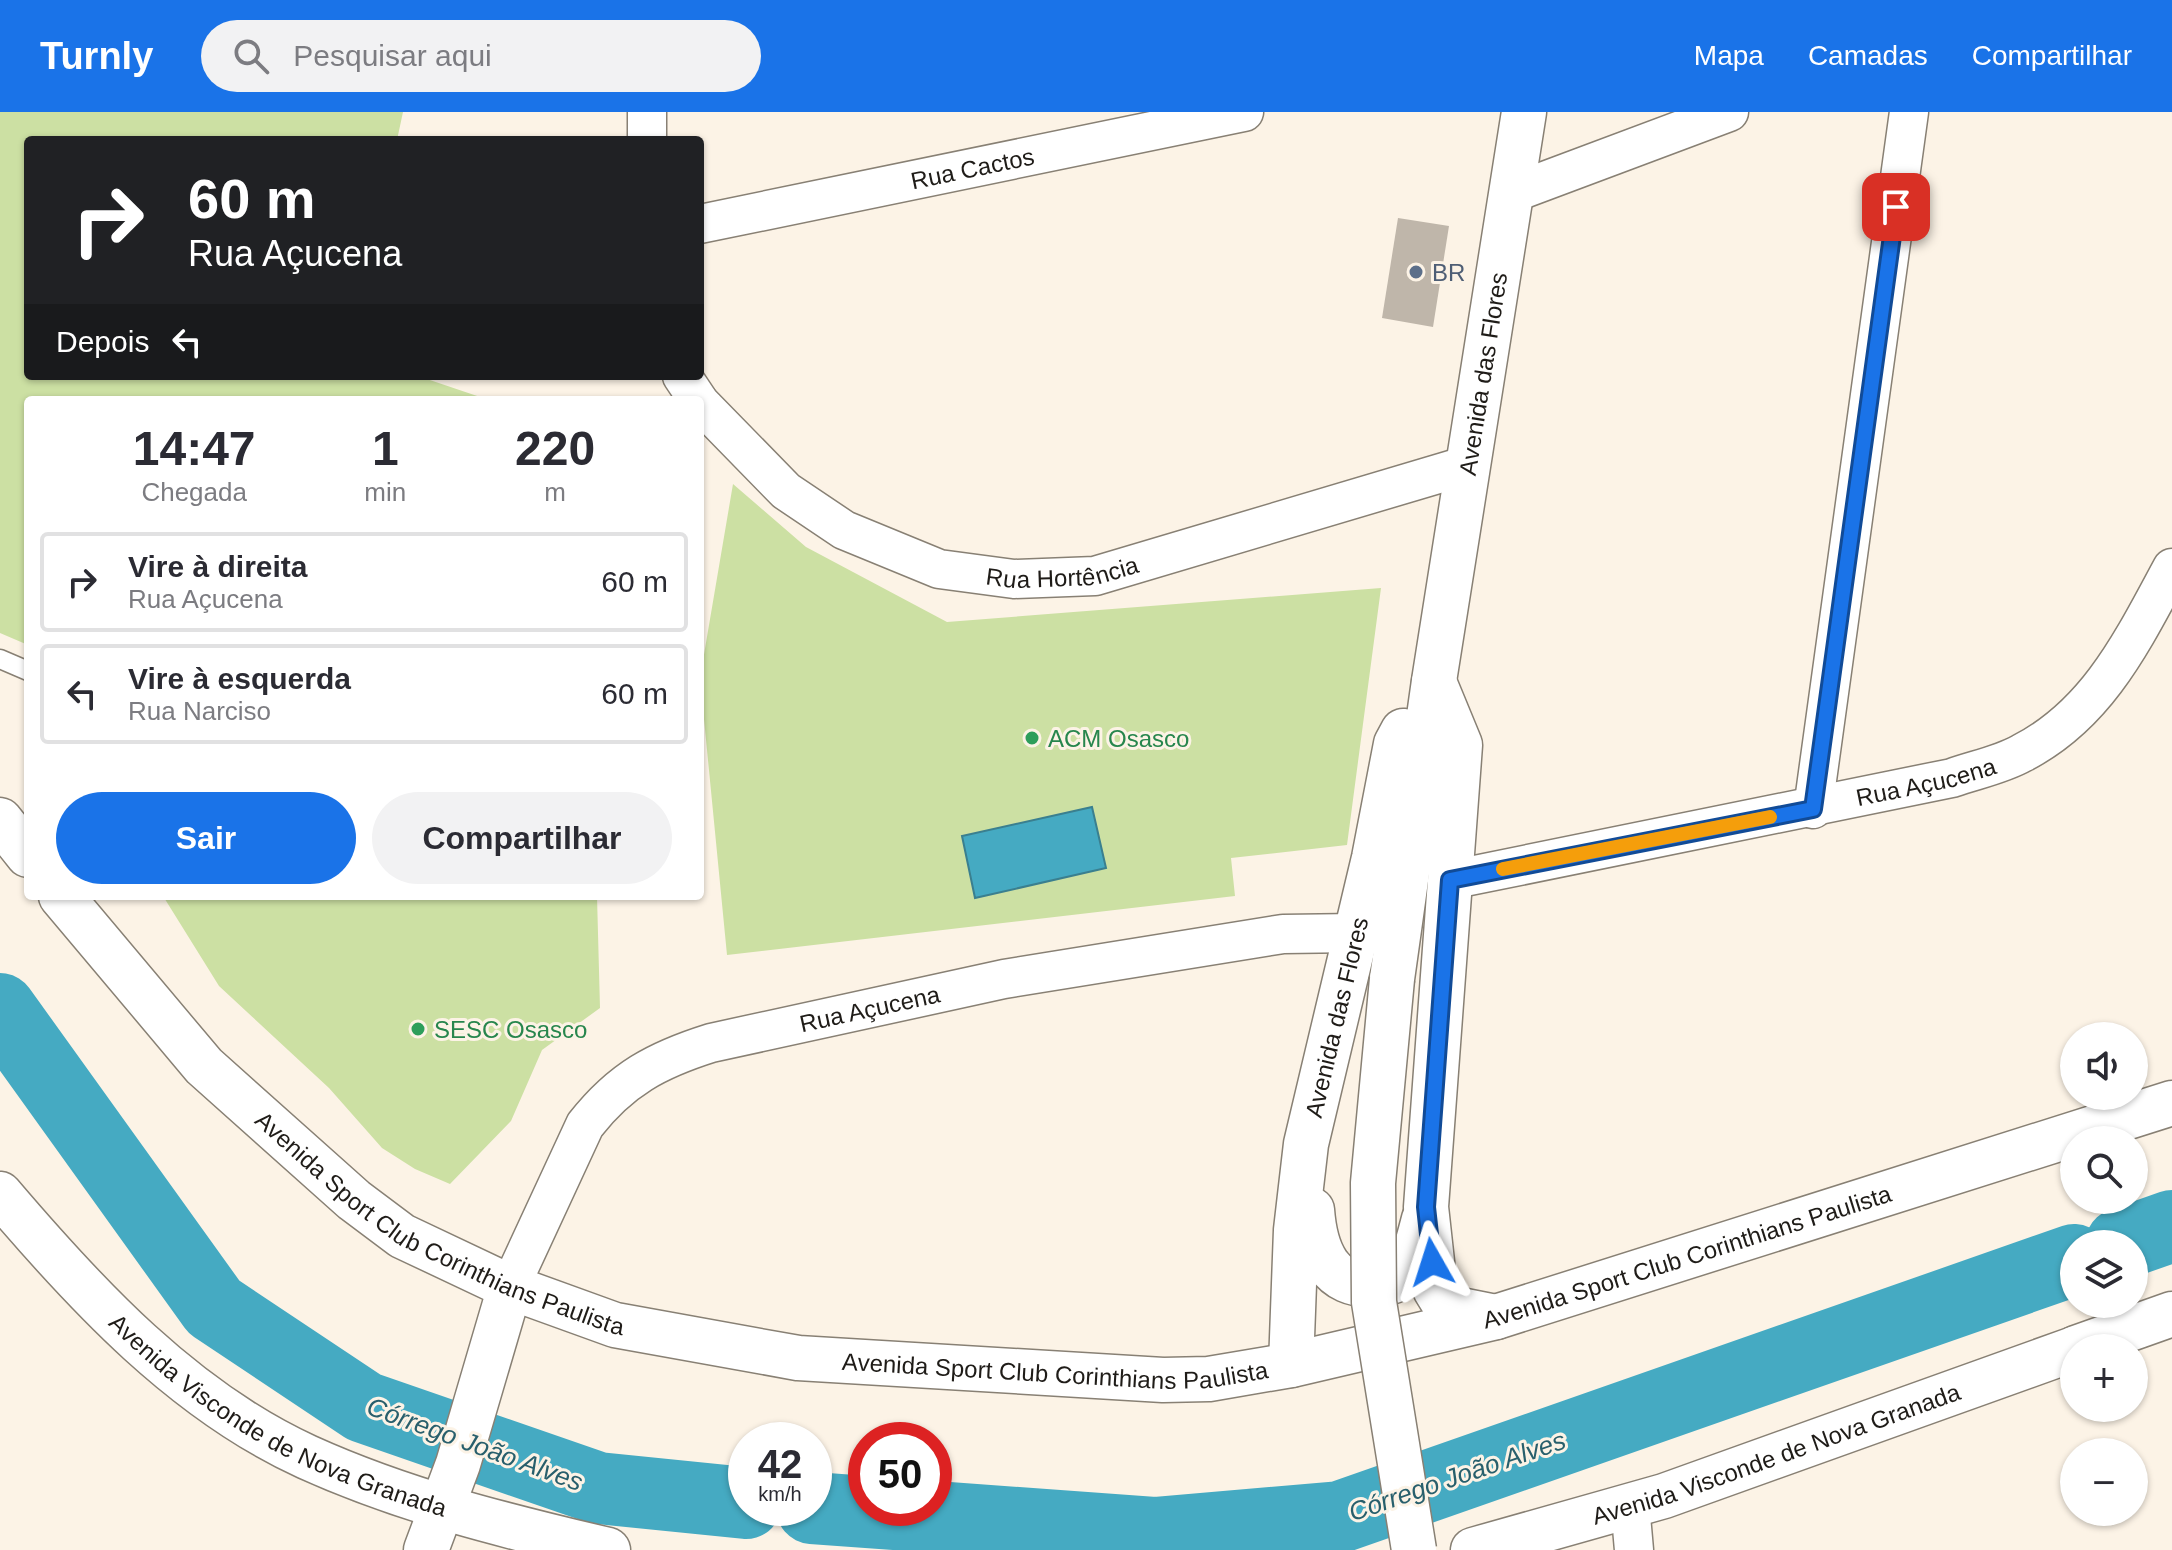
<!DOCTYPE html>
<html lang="pt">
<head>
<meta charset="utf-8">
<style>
	:root { --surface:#fff; --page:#f2f2f3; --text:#2b2b33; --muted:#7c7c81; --line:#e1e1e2; --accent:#1a73e8 }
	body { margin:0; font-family:Arial,sans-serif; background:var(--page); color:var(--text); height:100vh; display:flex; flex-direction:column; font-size:30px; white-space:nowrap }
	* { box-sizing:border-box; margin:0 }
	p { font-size:26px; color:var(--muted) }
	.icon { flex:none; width:44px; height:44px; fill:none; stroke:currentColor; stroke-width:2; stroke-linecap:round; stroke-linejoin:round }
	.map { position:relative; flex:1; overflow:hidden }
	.details { position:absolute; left:24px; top:284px; width:680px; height:504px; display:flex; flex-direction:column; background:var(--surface); border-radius:8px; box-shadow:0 2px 6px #0004 }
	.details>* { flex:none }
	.guide { position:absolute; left:24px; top:24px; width:680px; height:244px; border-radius:8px; box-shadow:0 2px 6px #0004; background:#202124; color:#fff; overflow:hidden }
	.tools { position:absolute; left:2060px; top:910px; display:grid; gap:16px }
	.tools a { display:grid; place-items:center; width:88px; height:88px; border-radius:50%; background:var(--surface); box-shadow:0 2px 6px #0004; font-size:40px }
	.speed { position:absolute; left:728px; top:1310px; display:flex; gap:16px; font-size:40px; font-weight:700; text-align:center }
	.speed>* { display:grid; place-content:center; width:104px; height:104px; border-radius:50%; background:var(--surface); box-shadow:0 2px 6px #0004; line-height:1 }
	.speed small { font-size:20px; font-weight:400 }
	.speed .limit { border:12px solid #d22; background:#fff; color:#111 }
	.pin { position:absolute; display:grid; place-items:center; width:68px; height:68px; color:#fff; margin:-34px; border-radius:16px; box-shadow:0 4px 12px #0006 }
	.me { position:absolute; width:88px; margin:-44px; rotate:354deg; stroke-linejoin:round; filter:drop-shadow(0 0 6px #0008) }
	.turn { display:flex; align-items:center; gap:28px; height:168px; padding:0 32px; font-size:36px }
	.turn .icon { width:104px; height:104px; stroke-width:2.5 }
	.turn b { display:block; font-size:56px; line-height:68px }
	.then { display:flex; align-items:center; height:76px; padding:0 32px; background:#0003; gap:16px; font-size:30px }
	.eta { display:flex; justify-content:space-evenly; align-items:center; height:136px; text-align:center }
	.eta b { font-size:48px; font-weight:600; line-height:56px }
	.button { display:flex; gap:16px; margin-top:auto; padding:16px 32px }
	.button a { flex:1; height:92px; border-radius:48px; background:var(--accent); color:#fff; font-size:32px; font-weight:600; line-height:92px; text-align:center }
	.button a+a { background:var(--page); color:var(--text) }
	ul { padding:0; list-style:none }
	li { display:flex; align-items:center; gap:24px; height:100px; margin:0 16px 12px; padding:0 16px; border:4px solid var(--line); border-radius:8px }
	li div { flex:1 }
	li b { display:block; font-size:30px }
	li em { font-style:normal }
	header { display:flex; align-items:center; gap:48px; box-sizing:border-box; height:112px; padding:0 40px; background:var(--accent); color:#fff }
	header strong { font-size:38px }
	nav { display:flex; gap:44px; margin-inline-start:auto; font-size:28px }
	.search { width:560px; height:72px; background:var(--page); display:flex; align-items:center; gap:20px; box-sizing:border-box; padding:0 28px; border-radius:44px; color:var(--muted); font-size:30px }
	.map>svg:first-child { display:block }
</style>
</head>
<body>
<header>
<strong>Turnly</strong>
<div class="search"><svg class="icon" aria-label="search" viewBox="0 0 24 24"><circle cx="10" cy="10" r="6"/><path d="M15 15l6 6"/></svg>Pesquisar aqui</div>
<nav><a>Mapa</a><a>Camadas</a><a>Compartilhar</a></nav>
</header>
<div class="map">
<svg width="2172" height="1438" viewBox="0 0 2172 1438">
	<rect width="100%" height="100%" fill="#fcf3e6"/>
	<g fill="#cce0a3">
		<polygon points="0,0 403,0 397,28 28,28 28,264 418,264 489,288 28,288 28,533 0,521"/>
		<polygon points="733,372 806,435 947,510 1381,476 1347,733 1231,746 1235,784 727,843 700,566"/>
		<polygon points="163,784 597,784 600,896 542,938 511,1009 450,1072 415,1057 382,1036 329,976 219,874"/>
	</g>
	<polygon fill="#45aac2" stroke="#3a7f8f" stroke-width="2" points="1092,695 1106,756 975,786 962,724"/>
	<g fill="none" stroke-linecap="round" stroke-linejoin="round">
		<g stroke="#45aac2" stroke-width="72">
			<polyline points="0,897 214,1195 364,1295 598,1376 746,1391"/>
			<polyline points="2121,1132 2172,1114"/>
			<polyline points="812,1396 1154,1421 1340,1405 2074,1148"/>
		</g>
	</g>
	<polygon fill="#bfb6aa" points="1398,106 1449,114 1433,215 1382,206"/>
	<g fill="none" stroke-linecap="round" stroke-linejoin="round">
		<defs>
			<polyline id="lane" points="0,547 28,559"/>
			<g id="street">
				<polyline points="647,28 647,0"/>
				<polyline points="1510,82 1729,0"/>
				<path id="s1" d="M 700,112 L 1244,0"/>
				<polyline points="682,264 698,288"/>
				<path id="s2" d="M 700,291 L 786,379 L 844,418 L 939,457 L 1014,467 L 1095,464 L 1468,353"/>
				<polyline points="1813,697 1909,0"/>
				<path id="s3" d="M 1450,768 L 1952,666 C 1974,658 2001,653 2022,641 C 2098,602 2133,528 2172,456"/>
				<path id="s4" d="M 510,1175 L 585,1013 C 621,967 657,948 711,931 L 1004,867 L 1283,822 L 1357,821"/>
				<polyline points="1630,1393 1634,1438"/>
			</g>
			<g id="secondary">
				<polyline points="1434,570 1460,633 1426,1095 1435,1177 1446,1195 1496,1205"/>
				<path id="s5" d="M 1392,867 L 1434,569 L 1524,0"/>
				<path d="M 1312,1098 C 1315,1138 1329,1177 1376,1172 C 1385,1171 1393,1171 1400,1165 C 1414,1150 1419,1126 1424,1107"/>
				<path id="s6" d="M 1291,1253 L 1296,1118 L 1306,1032 L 1374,746 L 1396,632 L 1403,619"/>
				<polyline points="426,1438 458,1352 510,1175"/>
			</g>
			<g id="primary">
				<polyline points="0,708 28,743"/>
				<path id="s7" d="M 61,784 L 204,954 L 354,1088 L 402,1124 L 510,1175 L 615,1213 L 798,1246 L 1163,1268 L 1209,1267 L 1291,1253 L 1496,1205 L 2172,991"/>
				<path id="s8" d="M 0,1082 C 86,1183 184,1289 307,1345 C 404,1389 506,1414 608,1438"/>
				<polyline points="2076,1236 2172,1202"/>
				<path id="s9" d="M 1473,1438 L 1664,1384 L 2074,1237"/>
			</g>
		</defs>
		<use href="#lane" stroke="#888074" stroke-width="21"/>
		<use href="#street" stroke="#888074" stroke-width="41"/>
		<use href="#secondary" stroke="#888074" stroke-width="47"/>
		<use href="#primary" stroke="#888074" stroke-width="47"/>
		<use href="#lane" stroke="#fff" stroke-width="18"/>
		<use href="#street" stroke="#fff" stroke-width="38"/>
		<use href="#secondary" stroke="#fff" stroke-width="44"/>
		<use href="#primary" stroke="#fff" stroke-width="44"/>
		<defs>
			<polyline id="secondary-bridge" points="1392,867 1373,1071 1374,1190 1414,1438"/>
		</defs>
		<use href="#secondary-bridge" stroke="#888074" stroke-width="47" stroke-linecap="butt"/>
		<use href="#secondary-bridge" stroke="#fff" stroke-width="44"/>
	</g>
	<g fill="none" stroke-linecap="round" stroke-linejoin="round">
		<defs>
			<polyline id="route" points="1432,1150 1426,1095 1450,768 1813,697 1896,95"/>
		</defs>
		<use href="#route" stroke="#114b97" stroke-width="20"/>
		<use href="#route" stroke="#1a73e8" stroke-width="14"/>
		<polyline stroke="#f59e0b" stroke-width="14" points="1503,757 1770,705"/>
	</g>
	<circle fill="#5c6f8a" stroke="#fcf3e6" stroke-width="3" cx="1416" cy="160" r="8"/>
	<g fill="#2e9e5b" stroke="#fcf3e6" stroke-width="3">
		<circle cx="1032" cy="626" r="8"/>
		<circle cx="418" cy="917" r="8"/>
	</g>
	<g text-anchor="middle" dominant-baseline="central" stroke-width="6" stroke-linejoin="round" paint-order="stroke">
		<g font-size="24" fill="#1f1c18" stroke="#fcf3e6">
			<text stroke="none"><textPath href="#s1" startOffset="278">Rua Cactos</textPath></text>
			<text stroke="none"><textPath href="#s5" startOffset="612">Avenida das Flores</textPath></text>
			<text stroke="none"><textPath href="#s2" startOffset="420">Rua Hortência</textPath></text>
			<text stroke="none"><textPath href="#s3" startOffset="486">Rua Açucena</textPath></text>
			<text stroke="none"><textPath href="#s4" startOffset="494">Rua Açucena</textPath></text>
			<text stroke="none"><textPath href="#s6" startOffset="352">Avenida das Flores</textPath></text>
			<text stroke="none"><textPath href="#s7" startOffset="510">Avenida Sport Club Corinthians Paulista</textPath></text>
			<text stroke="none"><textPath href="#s7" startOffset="1806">Avenida Sport Club Corinthians Paulista</textPath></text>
			<text stroke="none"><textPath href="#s7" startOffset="1158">Avenida Sport Club Corinthians Paulista</textPath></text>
			<text stroke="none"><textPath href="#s8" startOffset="362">Avenida Visconde de Nova Granada</textPath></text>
			<text stroke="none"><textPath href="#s9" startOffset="318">Avenida Visconde de Nova Granada</textPath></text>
		</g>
		<g font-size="24" fill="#4e5e75" stroke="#fcf3e6" text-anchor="start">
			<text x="1432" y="160">BR</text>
		</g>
		<g font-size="24" fill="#27864d" stroke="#fcf3e6" text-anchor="start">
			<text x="1048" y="626">ACM Osasco</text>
			<text x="434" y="917">SESC Osasco</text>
		</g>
		<g font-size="26" font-style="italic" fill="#285f6c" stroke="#fcf3e6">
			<text transform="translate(475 1332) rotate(20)">Córrego João Alves</text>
			<text transform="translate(1457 1364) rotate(-19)">Córrego João Alves</text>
		</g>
	</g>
</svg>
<div class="tools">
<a><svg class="icon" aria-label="sound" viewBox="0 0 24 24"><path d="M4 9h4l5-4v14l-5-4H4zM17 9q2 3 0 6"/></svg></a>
<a><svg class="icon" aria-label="search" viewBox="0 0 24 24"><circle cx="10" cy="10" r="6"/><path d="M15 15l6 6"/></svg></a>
<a><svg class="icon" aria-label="layers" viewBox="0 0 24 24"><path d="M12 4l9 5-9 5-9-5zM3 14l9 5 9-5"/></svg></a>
<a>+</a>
<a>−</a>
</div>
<div class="speed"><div>42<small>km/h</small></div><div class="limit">50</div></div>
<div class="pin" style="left:1896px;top:95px;background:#d93025"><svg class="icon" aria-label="arrive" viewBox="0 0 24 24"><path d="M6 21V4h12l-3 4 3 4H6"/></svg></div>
<svg class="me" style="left:1432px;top:1150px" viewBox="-20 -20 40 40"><path d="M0-17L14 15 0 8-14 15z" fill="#1a73e8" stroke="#fff" stroke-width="4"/></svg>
<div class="guide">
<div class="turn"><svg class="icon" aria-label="right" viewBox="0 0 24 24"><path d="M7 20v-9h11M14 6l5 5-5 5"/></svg><div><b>60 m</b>Rua Açucena</div></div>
<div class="then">Depois<svg class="icon" aria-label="left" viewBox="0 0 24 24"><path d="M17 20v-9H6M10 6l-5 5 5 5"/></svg></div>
</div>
<section class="details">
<div class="eta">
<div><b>14:47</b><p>Chegada</p></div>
<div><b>1</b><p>min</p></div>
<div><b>220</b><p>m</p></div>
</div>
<ul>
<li><svg class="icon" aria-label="right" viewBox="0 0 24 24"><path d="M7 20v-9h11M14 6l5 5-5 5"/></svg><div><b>Vire à direita</b><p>Rua Açucena</p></div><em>60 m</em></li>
<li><svg class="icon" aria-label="left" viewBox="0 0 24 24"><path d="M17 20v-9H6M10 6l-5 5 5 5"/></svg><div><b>Vire à esquerda</b><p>Rua Narciso</p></div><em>60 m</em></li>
</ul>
<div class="button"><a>Sair</a><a>Compartilhar</a></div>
</section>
</div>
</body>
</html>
